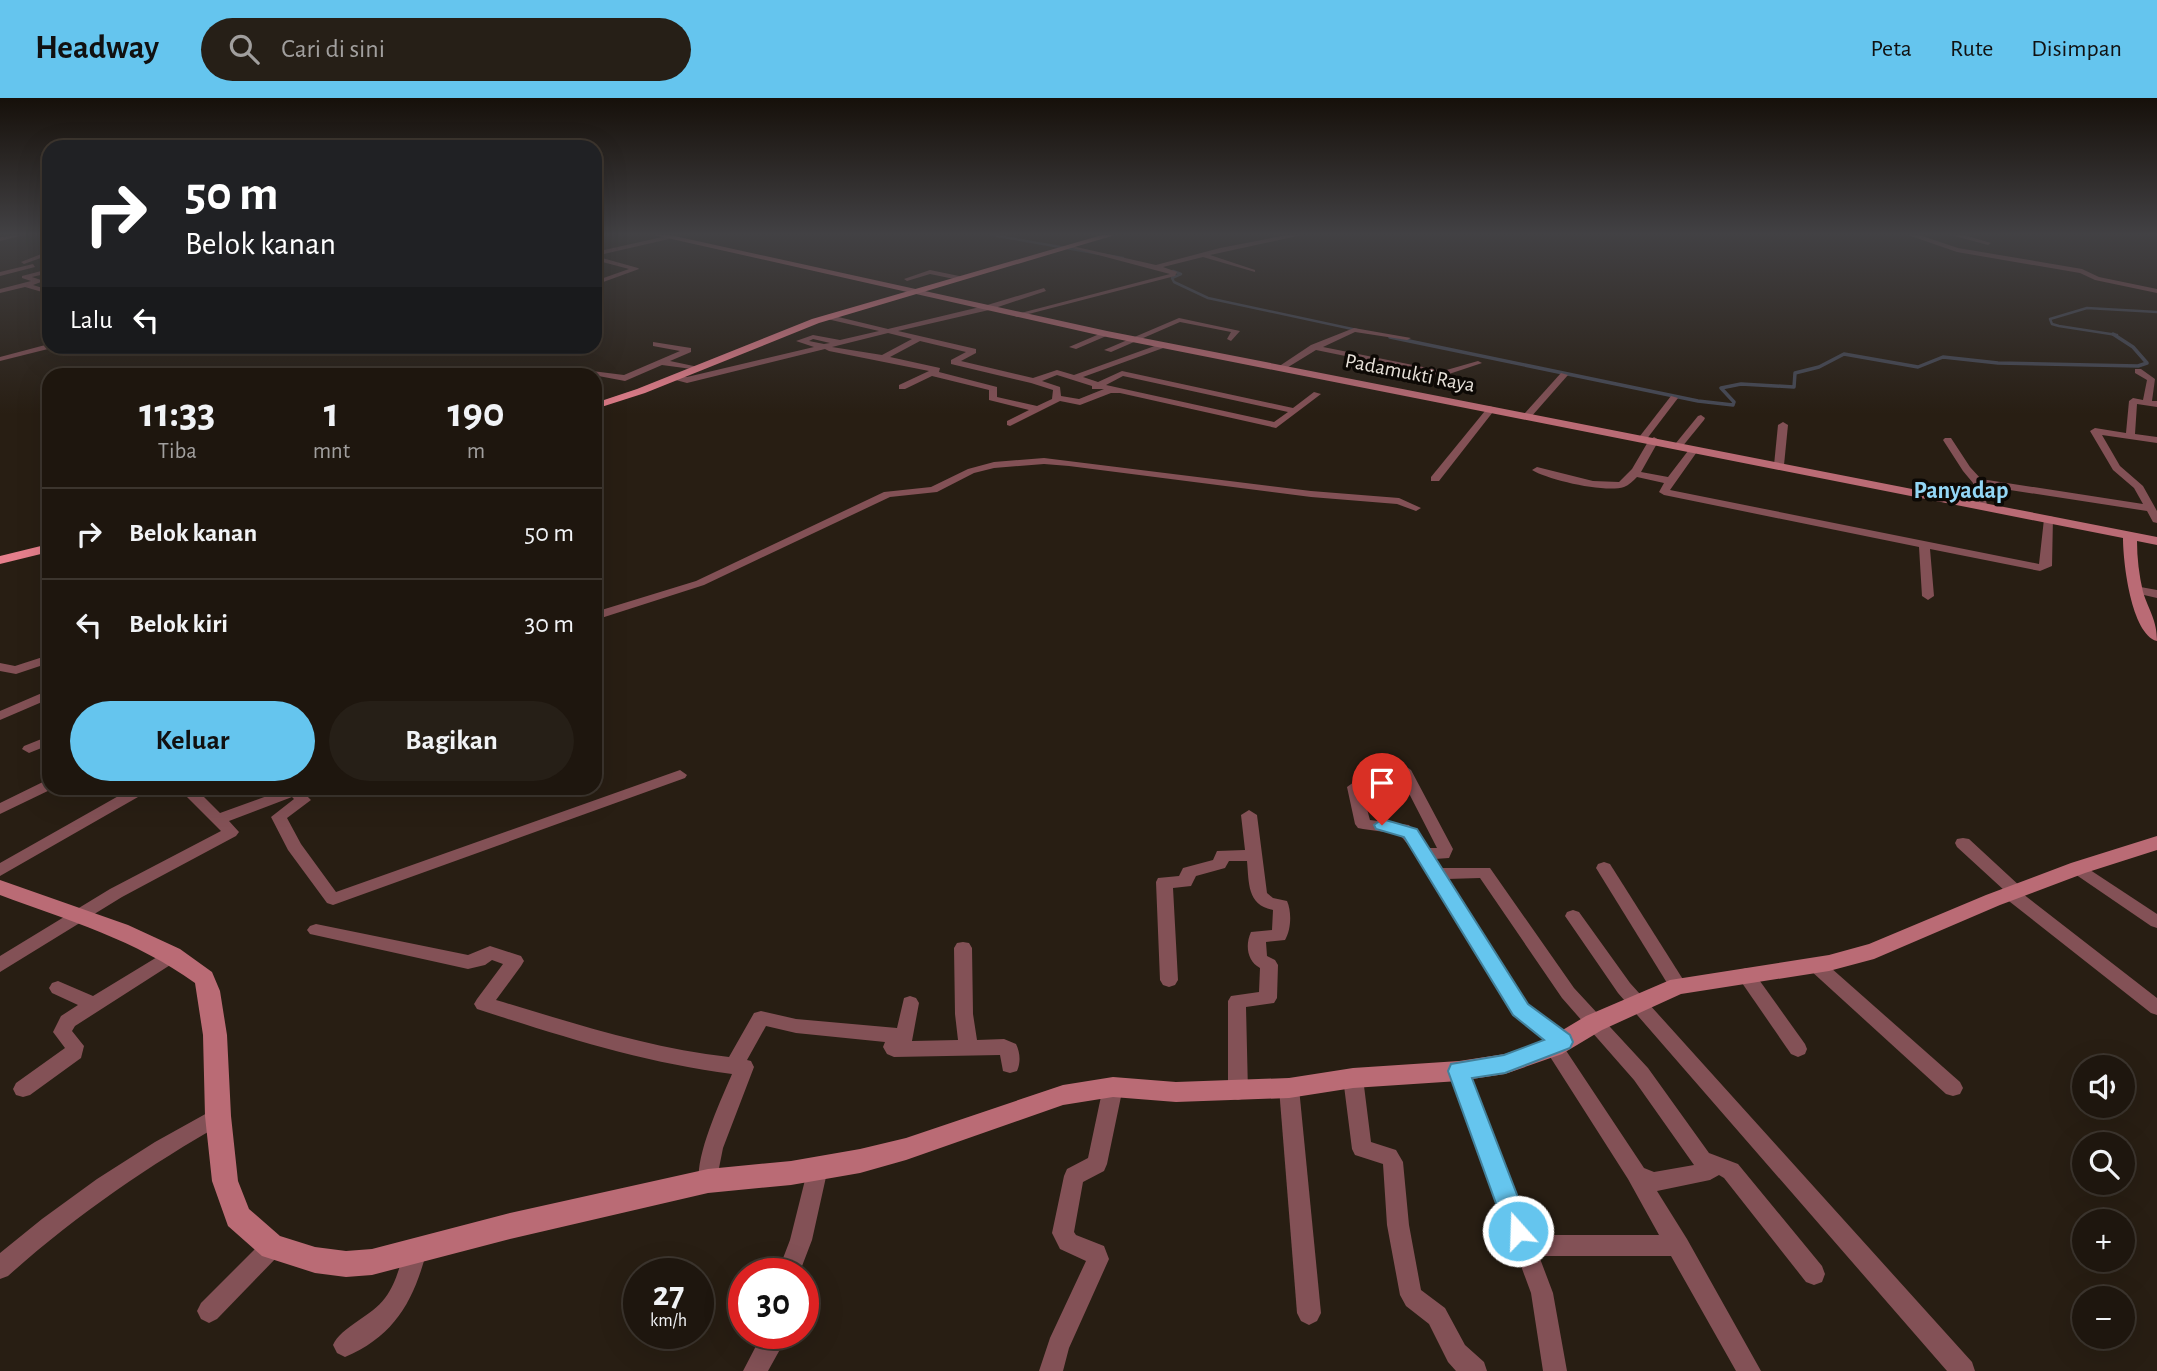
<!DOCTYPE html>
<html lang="id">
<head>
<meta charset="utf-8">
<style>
	:root { --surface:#1e160e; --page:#261f17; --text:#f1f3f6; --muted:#a19f9e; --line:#3c352e; --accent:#65c5ee }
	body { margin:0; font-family:"Alegreya Sans",sans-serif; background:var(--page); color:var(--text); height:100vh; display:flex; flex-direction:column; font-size:26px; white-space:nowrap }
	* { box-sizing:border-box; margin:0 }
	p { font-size:23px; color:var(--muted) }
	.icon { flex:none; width:38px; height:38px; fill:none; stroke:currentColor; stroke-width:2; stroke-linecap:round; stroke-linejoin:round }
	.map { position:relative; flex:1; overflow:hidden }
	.side { position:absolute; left:42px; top:270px; width:560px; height:427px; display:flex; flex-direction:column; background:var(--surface); border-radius:21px; box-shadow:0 7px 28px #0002,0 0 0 2px var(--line) }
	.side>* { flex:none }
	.guide { position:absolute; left:42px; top:42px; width:560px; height:214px; border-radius:21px; box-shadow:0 7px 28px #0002,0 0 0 2px var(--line); background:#202124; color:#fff; overflow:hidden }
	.controls { position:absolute; left:2072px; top:957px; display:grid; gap:14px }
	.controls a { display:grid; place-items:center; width:63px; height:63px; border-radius:50%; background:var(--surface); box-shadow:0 7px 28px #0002,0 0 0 2px var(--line); font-size:35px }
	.speed { position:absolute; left:623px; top:1160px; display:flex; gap:14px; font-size:35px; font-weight:700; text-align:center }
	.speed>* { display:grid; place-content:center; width:91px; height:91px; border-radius:50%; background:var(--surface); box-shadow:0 7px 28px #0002,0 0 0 2px var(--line); line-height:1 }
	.speed small { font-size:18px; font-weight:400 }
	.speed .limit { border:10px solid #d22; background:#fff; color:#111 }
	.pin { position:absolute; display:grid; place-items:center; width:60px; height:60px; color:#fff; margin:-72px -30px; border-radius:50% 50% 50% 0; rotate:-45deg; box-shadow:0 0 7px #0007 }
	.pin .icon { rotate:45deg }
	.me { position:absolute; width:77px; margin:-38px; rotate:340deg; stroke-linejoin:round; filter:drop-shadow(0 0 5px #0008) }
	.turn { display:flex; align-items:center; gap:24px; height:147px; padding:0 28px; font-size:32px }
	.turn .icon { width:91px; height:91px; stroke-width:2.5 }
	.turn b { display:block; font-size:49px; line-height:60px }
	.then { display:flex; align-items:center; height:66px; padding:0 28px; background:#0003; gap:14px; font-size:26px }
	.eta { display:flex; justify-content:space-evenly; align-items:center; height:119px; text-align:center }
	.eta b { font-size:42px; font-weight:700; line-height:49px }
	.cta { display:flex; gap:14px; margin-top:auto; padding:14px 28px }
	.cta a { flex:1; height:80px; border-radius:42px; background:var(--accent); color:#111; font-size:28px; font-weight:700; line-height:80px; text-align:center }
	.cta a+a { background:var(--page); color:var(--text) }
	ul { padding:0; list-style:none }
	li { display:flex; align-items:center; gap:21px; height:91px; padding:0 28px; border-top:2px solid var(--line) }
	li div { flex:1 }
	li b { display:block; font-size:26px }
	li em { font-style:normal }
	header { display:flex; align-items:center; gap:42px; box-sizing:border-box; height:98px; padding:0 35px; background:var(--accent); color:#111 }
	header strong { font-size:33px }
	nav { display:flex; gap:38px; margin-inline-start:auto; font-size:24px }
	.search { width:490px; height:63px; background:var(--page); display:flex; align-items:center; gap:18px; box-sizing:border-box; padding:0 24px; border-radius:38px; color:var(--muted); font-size:26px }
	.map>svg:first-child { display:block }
</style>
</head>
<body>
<header>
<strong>Headway</strong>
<div class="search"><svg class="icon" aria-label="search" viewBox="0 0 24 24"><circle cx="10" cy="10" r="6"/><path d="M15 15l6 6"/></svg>Cari di sini</div>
<nav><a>Peta</a><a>Rute</a><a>Disimpan</a></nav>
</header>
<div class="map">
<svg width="2157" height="1273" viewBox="0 0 2157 1273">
	<rect width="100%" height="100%" fill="#281e13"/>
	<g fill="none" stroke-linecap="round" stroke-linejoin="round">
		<g stroke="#464955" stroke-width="2.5">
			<polyline points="992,137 1123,160"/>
			<polyline points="1173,173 1181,176 1172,180 1174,184 1208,200 1357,232"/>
			<polyline points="2117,237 2059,228 2052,226 2050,221 2087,210 2157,214"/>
		</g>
		<polyline stroke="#464955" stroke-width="3.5" points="1390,239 1698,303 1733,307 1734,304 1721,290 1741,286 1794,289 1795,275 1819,269 1844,256 1918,269 1943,259 1998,265 2138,268 2147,265 2133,249 2113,236"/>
		<g fill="#835156" fill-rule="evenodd">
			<polygon points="24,137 0,143 0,139"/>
			<polygon points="1287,137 1302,137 1210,157 1255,172 1255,174 1203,159 1163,169 1177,174 1175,178 1017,219 1013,217 1170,176 1072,150 1072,148 1156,167 1220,150"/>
			<polygon points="1908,137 1919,137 1958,150 2082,171 2099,179 2157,191 2157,195 2095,182 2080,175 1957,154"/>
			<polygon points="1951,137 1964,137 1991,145 1988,147"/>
			<polygon points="667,138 669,141 595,158 595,154"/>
			<polygon points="49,153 49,157 24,166 21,164"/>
			<polygon points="595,158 638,170 639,171 595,187 595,183 629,171 595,162"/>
			<polygon points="33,166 35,169 0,178 0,174"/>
			<polygon points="49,171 49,175 32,179 41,182 41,184 33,187 49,192 49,196 25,189 0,195 0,191 31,183 22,180 22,178"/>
			<polygon points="930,172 959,178 962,180 959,182 930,176 907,183 904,181"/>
			<path d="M 1044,190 L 1046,193 L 989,212 L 898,233 L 976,251 L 976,255 L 961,263 L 1033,280 L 1057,272 L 1074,277 L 1163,245 L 1167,247 L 1166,249 L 1083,279 L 1098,284 L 1122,273 L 1293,310 L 1314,294 L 1321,296 L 1276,330 L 1120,295 L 1111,295 L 1080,307 L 1060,303 L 1010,328 L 1007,327 L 1007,323 L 1029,312 L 989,302 L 989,292 L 932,278 L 905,291 L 899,291 L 899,287 L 929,273 L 829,253 L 825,251 L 687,285 L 672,281 L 676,278 L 687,279 L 814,249 L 796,243 L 813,237 L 840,242 L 879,233 L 827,221 L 826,219 L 830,217 L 888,231 L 984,208 ZM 888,235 L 912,241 L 882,257 L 832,249 ZM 813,241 L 830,245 L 824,246 L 809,243 ZM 920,243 L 966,254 L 951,262 L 951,266 L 1031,285 L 1053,292 L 1052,301 L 1037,308 L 997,299 L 997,289 L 939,274 L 940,270 L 890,259 ZM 1057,277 L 1092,288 L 1092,291 L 1104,291 L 1079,301 L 1061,298 L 1060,289 L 1042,283 ZM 1123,278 L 1288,314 L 1274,324 L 1106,287 Z"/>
			<polygon points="1179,220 1240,233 1231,243 1227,241 1231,234 1180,224 1111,254 1104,252"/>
			<polygon points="1354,230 1411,240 1407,242 1355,234 1323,249 1443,273 1478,263 1482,265 1443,278 1316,252 1285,271 1278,269 1311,247"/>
			<polygon points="1104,234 1111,236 1076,251 1069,249"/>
			<polygon points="653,244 691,250 691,254 670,263 703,270 699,272 662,267 625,283 572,273 576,271 624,277 680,253 653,248"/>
			<polygon points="49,246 52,250 0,263 0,259"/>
			<polygon points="2135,271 2141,271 2155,281 2152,303 2157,303 2157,309 2137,306 2135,336 2157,339 2157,345 2102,337 2120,368 2143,388 2157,413 2157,425 2153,424 2147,413 1984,388 1987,408 1986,410 1978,410 1973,385 1963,373 1943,342 1945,340 1951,340 1970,369 1981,381 2143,406 2134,390 2113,372 2090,333 2095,330 2126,335 2129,303 2133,300 2143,302 2147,282 2135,275"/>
			<polygon points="1561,275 1568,277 1531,319 1525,319 1525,315"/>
			<polygon points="1671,298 1678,300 1646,342 1640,342 1640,338"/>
			<polygon points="1489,308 1496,310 1439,383 1431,383 1431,379"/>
			<polygon points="1701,317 1705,320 1704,322 1682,349 1676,349 1676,345 1698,318"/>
			<polygon points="1783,324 1788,327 1784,367 1779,370 1774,367 1778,327"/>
			<path d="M 1654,339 L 1659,342 L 1641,374 L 1668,379 L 1691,349 L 1699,351 L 1670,392 L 2039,466 L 2044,421 L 2049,418 L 2053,419 L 2052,468 L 2040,473 L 1930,451 L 1934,498 L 1928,502 L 1922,498 L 1919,449 L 1664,397 L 1659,394 L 1664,385 L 1637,379 C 1633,383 1629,387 1624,389 C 1605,395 1548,382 1532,372 L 1537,369 L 1593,383 L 1619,384 L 1632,371 L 1649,342 Z"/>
			<polygon points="1044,360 1311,393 1399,400 1421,410 1416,413 1397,406 1311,399 1069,368 1044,366 994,370 974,375 937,394 890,399 704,487 595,522 595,514 696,483 884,394 931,389 968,371 994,364"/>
			<polygon points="2135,488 2157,492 2157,500 2131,494 2129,492"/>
			<polygon points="49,557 49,565 16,576 0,573 0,565 15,568"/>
			<polygon points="49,592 49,601 0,622 0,613"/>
			<polygon points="49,638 49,647 29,655 22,651 24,648"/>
			<path d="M 1404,667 L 1411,672 L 1453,751 L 1449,760 L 1435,761 L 1441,770 L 1490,770 L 1574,890 L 1648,970 L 1709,1055 L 1738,1066 L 1822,1168 L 1825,1176 L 1822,1184 L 1814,1187 L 1806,1184 L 1724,1080 L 1719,1077 L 1710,1082 L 1657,1093 L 1687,1141 L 1761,1273 L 1736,1273 L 1671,1158 L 1539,1158 L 1553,1195 L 1567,1273 L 1543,1273 L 1531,1195 L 1449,973 L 1452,967 L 1459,965 L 1466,967 L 1469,973 L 1531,1137 L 1659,1137 L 1628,1081 L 1547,954 L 1545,949 L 1548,943 L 1514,917 L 1418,758 L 1399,736 L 1363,731 L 1358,730 L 1355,726 L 1347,689 L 1354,684 L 1361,689 L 1370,722 L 1409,727 L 1428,750 L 1437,750 L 1397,672 ZM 1480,780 L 1562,900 L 1634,982 L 1694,1067 L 1654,1074 L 1644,1070 L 1565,951 L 1571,944 L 1569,939 L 1526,907 L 1447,781 Z"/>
			<polygon points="680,672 687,677 685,680 333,807 327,805 288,752 271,719 294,701 292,699 229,723 239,734 236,738 122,799 0,874 0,858 110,791 221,733 185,697 183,694 186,690 201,690 199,694 220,715 289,690 299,690 311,702 287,720 301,746 336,794"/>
			<polygon points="49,681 49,690 54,690 0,716 0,705"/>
			<polygon points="115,690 133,690 140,696 138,699 0,778 0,765 122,696"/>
			<path d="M 1249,712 L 1257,717 L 1267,795 L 1273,800 L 1287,803 C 1292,814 1291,832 1285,842 L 1266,844 L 1267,858 L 1275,862 L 1278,867 L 1277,900 L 1274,905 L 1246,909 L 1248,994 L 1245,1000 L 1238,1002 L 1231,1000 L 1228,994 L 1228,903 L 1231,898 L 1259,894 L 1260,870 C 1247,863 1245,847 1251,834 L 1272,832 L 1273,812 C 1247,807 1249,785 1247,763 L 1229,763 L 1225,770 L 1196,778 L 1191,788 L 1173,790 L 1178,882 L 1175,887 L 1169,889 L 1163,887 L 1160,882 L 1156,784 L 1158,780 L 1179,778 L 1183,770 L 1213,762 L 1217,753 L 1245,752 L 1241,717 Z"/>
			<polygon points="1963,740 1969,741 2022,790 2024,794 2023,796 2157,900 2157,917 2151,915 2005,800 2003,796 2005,793 1957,749 1955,745 1957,741"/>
			<polygon points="1604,764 1610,766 1684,883 1687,888 1684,893 1678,895 1672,893 1596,770 1598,766"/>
			<polygon points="2078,764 2157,816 2157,830 2151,828 2072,774 2070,770 2072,766"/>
			<polygon points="1573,812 1579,814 1630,885 1972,1264 1975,1273 1947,1273 1618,895 1565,818 1567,814"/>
			<path d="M 316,826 L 468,857 L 490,848 L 521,858 L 524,863 L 521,868 L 496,902 C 573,925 649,950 729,959 L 754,915 L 761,913 L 796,921 L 897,930 L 904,900 L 910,898 L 916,900 L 919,905 L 912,943 L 958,942 L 955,916 L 954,850 L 957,845 L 963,844 L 969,845 L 972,850 L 973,916 L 977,942 L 1004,941 L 1016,946 C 1020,954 1021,964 1017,973 L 1010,975 L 1003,973 L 1000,957 L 894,959 L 887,956 L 883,949 L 885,944 L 796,935 L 766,928 L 747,962 L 751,963 L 754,969 L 723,1050 L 715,1090 L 708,1093 L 701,1090 C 690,1067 722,1000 732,976 C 645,965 560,938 477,911 L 474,906 L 477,901 L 503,866 L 492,862 L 485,867 L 468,871 L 310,836 L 307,832 L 310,828 Z"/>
			<polygon points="172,850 178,852 181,857 178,862 75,928 72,933 84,948 81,960 30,997 23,999 16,997 13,991 16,985 65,950 53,934 61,918 78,907 52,895 49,890 52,885 58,883 93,898"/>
			<polygon points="1816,860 1822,862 1960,984 1963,990 1960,996 1953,998 1946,996 1810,872 1807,867 1810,862"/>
			<polygon points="1746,870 1752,872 1805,946 1807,951 1805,956 1798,959 1791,956 1740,882 1737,877 1740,872"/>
			<polygon points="1353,972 1360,974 1363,980 1371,1044 1396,1052 1403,1064 1409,1127 1421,1192 1445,1210 1465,1247 1484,1264 1487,1273 1456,1273 1448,1264 1429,1226 1406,1208 1400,1197 1387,1127 1383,1066 1355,1057 1352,1051 1343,980 1346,974"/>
			<polygon points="1113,981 1120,983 1123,989 1107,1066 1104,1073 1083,1084 1074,1134 1076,1137 1104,1148 1109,1161 1069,1250 1063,1273 1039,1273 1050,1240 1086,1163 1060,1151 1052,1135 1064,1078 1067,1071 1088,1060 1103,989 1106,983"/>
			<polygon points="1289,982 1296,984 1299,990 1321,1215 1317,1223 1309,1227 1301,1223 1297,1215 1279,990 1282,984"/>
			<path d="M 218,1009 L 225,1012 L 228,1018 L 225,1024 C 148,1068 75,1118 8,1178 L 0,1181 L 0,1155 L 42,1121 L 97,1081 L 155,1044 Z"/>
			<polygon points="818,1061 825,1063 828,1070 812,1142 799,1176 777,1176 790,1142 808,1070 811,1063"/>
			<polygon points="272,1138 280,1142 283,1149 280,1156 217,1221 209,1225 201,1221 197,1213 201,1205 264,1142"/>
			<path d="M 416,1141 L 424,1145 L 427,1152 C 414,1202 395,1238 345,1259 L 337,1255 L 333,1247 C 341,1229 372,1218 385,1200 C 398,1183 400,1163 408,1145 Z"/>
			<polygon points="753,1236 777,1236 783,1246 768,1273 743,1273 756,1248"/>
		</g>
		<g fill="#ba6b75" fill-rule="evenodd">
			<path d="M 654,137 L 670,137 L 1107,233 L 2157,439 L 2157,447 L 2137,443 C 2137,460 2139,477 2143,494 C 2149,513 2157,522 2157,543 C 2131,536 2123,463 2123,440 L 1107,239 Z"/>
			<path d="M 2157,738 L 2157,752 L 2085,775 L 2000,807 L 1874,861 L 1829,873 L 1681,896 L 1602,932 L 1562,956 L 1505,976 L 1459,983 L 1353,990 L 1289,1000 L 1176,1004 L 1113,999 L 1063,1007 L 906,1062 L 860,1075 L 791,1087 L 708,1095 L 510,1141 L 372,1177 L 346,1179 L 315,1175 L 262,1158 L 228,1128 L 212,1083 L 205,1018 L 203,937 L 195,885 C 136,842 67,822 0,797 L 0,782 L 128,827 L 180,851 L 212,874 L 220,893 L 227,937 L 231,1018 L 238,1083 L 249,1111 L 280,1138 L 315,1149 L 346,1153 L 372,1151 L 510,1115 L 708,1071 L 791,1063 L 860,1051 L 906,1040 L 1063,987 L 1113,979 L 1176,984 L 1289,980 L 1353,970 L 1459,963 L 1505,956 L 1546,942 L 1586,918 L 1670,882 L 1829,857 L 1869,846 L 1986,797 L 2071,765 Z"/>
		</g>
		<g fill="#e67f8c" fill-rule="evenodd">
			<polygon points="1102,137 1115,137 819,225 645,295 595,311 595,305 637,291 812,221"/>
			<polygon points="49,446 49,454 0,466 0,458"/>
		</g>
	</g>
	<linearGradient id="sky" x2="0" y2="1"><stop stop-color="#16100a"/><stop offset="0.43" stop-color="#424144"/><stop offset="1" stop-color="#424144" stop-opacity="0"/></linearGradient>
	<rect width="2157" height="316" fill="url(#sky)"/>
	<polygon fill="#65c5ee" stroke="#42809b" stroke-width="2" points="1382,721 1417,731 1528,906 1570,937 1573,944 1570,950 1505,975 1472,980 1531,1133 1527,1141 1518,1145 1510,1141 1506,1133 1448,973 1451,966 1504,957 1544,942 1513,917 1404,739 1376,731 1374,727"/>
	<g text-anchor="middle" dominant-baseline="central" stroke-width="7" stroke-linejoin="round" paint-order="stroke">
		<g font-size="21" fill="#e8e2da" stroke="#0d0905">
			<text transform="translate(1410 275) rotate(11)">Padamukti Raya</text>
		</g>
		<g font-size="24" font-weight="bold" fill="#93d6f5" stroke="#0d0905">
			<text x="1961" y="393">Panyadap</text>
		</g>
	</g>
</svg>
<div class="controls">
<a><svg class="icon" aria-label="sound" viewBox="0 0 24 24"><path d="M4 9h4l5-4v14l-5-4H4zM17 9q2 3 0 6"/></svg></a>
<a><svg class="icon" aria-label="search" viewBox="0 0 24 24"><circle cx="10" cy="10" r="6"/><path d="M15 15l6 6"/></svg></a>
<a>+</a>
<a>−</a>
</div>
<div class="speed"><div>27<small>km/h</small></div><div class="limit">30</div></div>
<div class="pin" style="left:1382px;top:727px;background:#d93025"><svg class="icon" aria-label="arrive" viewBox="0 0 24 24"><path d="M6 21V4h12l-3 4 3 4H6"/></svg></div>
<svg class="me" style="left:1518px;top:1133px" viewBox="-20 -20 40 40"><circle r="17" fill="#65c5ee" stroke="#fff" stroke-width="3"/><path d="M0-11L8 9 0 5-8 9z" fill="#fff"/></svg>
<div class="guide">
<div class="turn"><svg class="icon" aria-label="right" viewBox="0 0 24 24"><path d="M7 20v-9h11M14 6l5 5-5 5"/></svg><div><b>50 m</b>Belok kanan</div></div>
<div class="then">Lalu<svg class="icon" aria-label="left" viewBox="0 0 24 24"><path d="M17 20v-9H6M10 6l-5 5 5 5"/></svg></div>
</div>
<section class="side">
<div class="eta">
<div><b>11:33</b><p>Tiba</p></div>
<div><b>1</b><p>mnt</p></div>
<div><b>190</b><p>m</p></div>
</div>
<ul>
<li><svg class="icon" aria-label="right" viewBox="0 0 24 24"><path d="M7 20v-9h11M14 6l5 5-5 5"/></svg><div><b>Belok kanan</b></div><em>50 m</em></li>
<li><svg class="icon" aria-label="left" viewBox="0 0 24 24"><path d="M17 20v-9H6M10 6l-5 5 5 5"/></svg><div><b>Belok kiri</b></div><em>30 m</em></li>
</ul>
<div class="cta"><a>Keluar</a><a>Bagikan</a></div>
</section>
</div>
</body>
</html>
